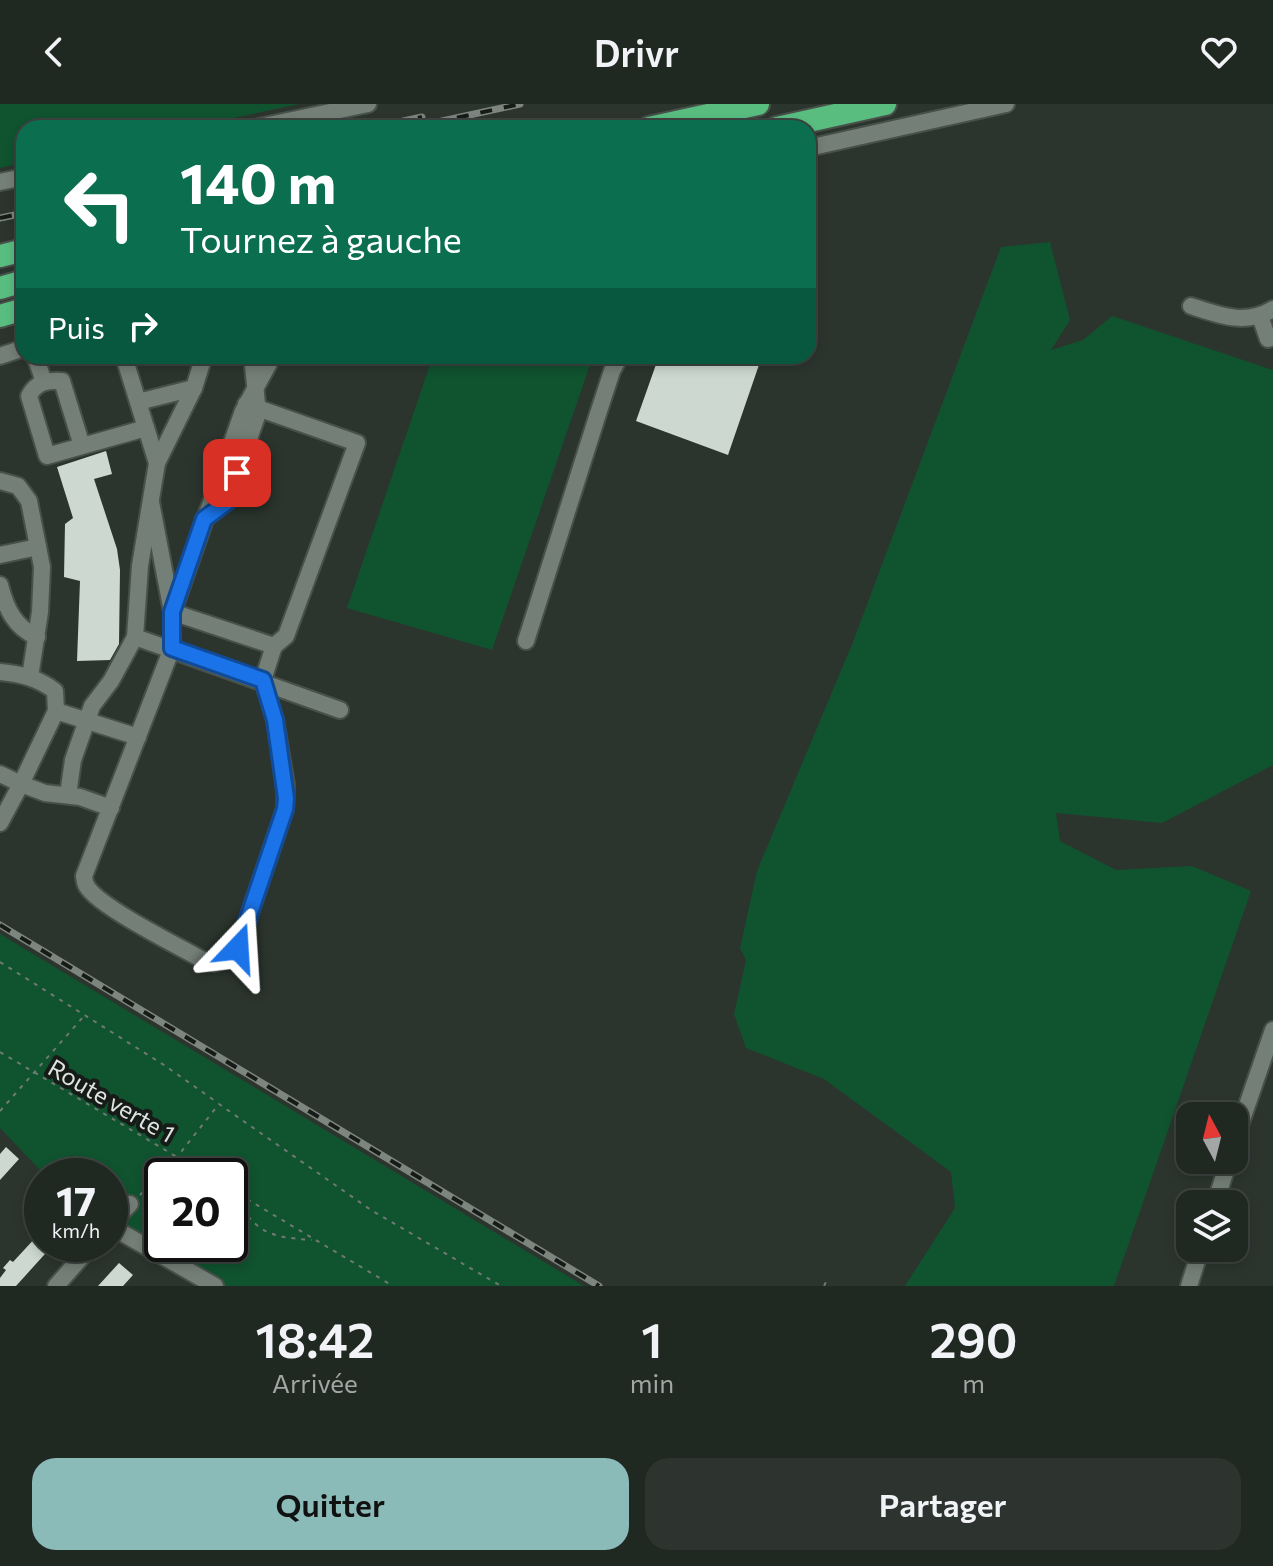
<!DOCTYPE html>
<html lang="fr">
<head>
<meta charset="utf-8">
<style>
	:root { --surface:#202822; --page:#2d342f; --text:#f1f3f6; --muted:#a2a6a5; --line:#3d4440; --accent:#8bbbb9 }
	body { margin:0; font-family:Commissioner,sans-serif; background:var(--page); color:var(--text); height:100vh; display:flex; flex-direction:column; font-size:30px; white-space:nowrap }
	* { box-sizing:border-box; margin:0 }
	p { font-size:26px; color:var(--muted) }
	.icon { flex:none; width:44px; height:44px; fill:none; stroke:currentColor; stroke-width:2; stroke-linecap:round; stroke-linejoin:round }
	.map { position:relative; height:1182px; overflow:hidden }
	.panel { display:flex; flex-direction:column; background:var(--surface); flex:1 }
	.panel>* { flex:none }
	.guide { position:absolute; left:16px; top:16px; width:800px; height:244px; border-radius:24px; box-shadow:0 4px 12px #0003,0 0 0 2px var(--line); background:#0b6e4f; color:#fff; overflow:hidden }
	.needle { width:52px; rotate:353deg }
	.buttons { position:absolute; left:1176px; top:998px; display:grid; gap:16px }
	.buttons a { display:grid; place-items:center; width:72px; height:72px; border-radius:16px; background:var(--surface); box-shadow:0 4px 12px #0003,0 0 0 2px var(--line); font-size:40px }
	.speed { position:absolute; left:24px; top:1054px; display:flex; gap:16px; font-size:40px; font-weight:700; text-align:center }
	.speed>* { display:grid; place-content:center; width:104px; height:104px; border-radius:50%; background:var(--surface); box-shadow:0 4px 12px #0003,0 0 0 2px var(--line); line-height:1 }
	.speed small { font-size:20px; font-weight:400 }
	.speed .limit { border:4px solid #111; border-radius:12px; background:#fff; color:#111 }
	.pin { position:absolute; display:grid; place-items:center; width:68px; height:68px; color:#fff; margin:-34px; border-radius:16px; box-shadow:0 4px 12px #0006 }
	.me { position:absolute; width:88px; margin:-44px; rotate:20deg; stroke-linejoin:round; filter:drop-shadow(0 0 6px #0008) }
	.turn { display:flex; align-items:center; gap:28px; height:168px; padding:0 32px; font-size:36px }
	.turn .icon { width:104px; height:104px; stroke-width:2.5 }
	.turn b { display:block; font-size:56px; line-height:68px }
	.then { display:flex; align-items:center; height:76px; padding:0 32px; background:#0003; gap:16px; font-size:30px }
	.eta { display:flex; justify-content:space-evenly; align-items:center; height:136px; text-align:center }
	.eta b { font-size:48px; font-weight:600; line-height:56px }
	.button { display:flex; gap:16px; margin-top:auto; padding:16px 32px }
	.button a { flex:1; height:92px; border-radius:24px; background:var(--accent); color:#111; font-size:32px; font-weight:600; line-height:92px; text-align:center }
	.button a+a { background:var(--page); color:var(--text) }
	header { display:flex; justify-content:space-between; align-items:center; height:104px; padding:0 32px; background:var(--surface); font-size:36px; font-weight:600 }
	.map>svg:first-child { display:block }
</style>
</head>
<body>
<header><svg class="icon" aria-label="back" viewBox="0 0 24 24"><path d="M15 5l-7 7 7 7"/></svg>Drivr<svg class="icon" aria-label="heart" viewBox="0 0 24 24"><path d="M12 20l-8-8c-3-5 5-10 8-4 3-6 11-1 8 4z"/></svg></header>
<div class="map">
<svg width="1273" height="1182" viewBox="0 0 1273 1182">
	<rect width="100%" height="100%" fill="#2b352e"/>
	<g fill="#10532f" fill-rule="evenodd">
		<polygon points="0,0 299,0 186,24 24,24 24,59 0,64"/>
		<polygon points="1050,138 1070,216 1051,246 1083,236 1112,212 1273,266 1273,661 1162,719 1056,709 1060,737 1116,766 1192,762 1251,787 1114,1182 905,1182 955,1104 951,1068 824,975 746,944 734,910 746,856 740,844 757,767 853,538 1001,143"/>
		<polygon points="433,252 593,252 492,546 347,504"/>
		<path d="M 0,830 L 584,1182 L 215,1182 L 110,1122 L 129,1100 L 118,1096 L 110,1088 L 110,1072 L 94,1072 L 72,1051 L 46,1072 L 0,1024 ZM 162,1072 L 230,1072 L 230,1140 L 162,1140 Z"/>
	</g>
	<g fill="#cdd9d0">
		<polygon points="659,252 762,252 728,351 636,317"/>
		<polygon points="106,347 112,370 94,375 117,445 120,466 119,540 110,556 77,557 80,477 64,473 65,420 73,414 57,363"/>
		<polygon points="6,1043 19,1055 0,1076 0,1050"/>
		<polygon points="37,1132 42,1140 54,1140 16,1182 0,1182 0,1174 6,1166 3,1164 10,1156 13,1158"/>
		<polygon points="119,1159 133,1171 123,1182 98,1182"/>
	</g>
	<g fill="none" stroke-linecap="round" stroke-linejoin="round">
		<defs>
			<g id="minor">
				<polyline points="255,24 368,0"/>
				<polyline points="808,44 1006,0"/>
				<polyline points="0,78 24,73"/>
				<path d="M 1191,202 C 1219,211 1245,222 1273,205"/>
				<polyline points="1260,212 1268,235"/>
				<polyline points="0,252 24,244"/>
				<polyline points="35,252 44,278"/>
				<polyline points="124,253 157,359 140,462 135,533 340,606"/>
				<polyline points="194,284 204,252"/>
				<polyline points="138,298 194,284 157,359"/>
				<path d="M 82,342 L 62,277 C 47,276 36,278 29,292 L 47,352 L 146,324"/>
				<polyline points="0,377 18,382 29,397 42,463 40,508 30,573"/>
				<path d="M 151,398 L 172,508 L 172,544 L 84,772 C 85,777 84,779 88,784 C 102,804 176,841 201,855 L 214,859 L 231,854 L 238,844 L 285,705 L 286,681 L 275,616 L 263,576 L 274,542"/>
				<polyline points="204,415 227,398 258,309 252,252"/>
				<polyline points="0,451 38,443"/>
				<path d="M 0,481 C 6,504 14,523 37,533"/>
				<polyline points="173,507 243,307 273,252"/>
				<polyline points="172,508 274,542 286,532 357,339 246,300"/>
				<polyline points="526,537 597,313 612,267 620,252"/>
				<path d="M 0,568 C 21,570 38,574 55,587 L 56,607"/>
				<polyline points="0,670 21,680 0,719"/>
				<polyline points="68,691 73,656 92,602 111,577 135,533"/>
				<polyline points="111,704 80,693 45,689 21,680 56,607 138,633"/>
				<polyline points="1234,1039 1273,926"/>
				<polyline points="1215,1100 1229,1056"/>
				<polyline points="110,1121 130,1100"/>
				<polyline points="110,1122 215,1182"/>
				<polyline points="56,1182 93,1140"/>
				<polyline points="1189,1182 1201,1144"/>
			</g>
			<g id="highway">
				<polyline points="649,24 758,0"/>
				<polyline points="777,24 885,0"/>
				<polyline points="0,152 24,146"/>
				<polyline points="0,184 24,177"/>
				<polyline points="0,212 24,205"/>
			</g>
		</defs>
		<use href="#minor" stroke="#48504a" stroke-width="20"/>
		<use href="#highway" stroke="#48504a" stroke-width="26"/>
		<g stroke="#707973" stroke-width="2" stroke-dasharray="4 6" stroke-linecap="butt">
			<polyline points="0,858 164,961 218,999"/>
			<polyline points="0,948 209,1072"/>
			<polyline points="0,1007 84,912"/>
			<polyline points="230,1085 393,1182"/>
			<path d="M 232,1087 C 254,1128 267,1133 312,1136"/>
			<polyline points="140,1091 177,1053 219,1000 371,1106 501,1182"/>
			<polyline points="824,1182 827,1176"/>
		</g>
		<use href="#minor" stroke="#747f78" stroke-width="16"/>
		<use href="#highway" stroke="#59bd80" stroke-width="22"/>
		<defs>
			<g id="rail">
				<polyline points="371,24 422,13"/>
				<polyline points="410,24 520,0"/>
				<polyline points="0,114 24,109"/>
				<polyline points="0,821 599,1182"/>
			</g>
		</defs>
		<use href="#rail" stroke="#7d857f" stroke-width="7"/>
		<use href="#rail" stroke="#171b18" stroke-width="4" stroke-dasharray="12" stroke-linecap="butt"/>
	</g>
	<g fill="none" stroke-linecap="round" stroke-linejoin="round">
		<defs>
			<polyline id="route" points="237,369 227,398 204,415 172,508 172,544 263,576 275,616 286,694 285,705 238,844"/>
		</defs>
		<use href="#route" stroke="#114b97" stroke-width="20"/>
		<use href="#route" stroke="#1a73e8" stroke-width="14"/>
	</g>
	<g text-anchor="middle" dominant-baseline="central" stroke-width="8" stroke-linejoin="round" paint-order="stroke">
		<g font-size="24" fill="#dee4df" stroke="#171b18">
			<text transform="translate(112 996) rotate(30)">Route verte 1</text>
		</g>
	</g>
</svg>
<div class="buttons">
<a><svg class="needle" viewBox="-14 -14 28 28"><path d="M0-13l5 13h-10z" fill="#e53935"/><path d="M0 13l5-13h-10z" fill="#a2a6a5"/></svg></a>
<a><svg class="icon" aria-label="layers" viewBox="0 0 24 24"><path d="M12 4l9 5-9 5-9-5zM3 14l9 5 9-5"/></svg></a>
</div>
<div class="speed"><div>17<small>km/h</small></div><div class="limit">20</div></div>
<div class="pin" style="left:237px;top:369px;background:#d93025"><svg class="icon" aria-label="arrive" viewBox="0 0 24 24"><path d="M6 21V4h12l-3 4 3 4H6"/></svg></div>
<svg class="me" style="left:238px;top:844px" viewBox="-20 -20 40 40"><path d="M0-17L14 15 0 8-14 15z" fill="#1a73e8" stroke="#fff" stroke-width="4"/></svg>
<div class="guide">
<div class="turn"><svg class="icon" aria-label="left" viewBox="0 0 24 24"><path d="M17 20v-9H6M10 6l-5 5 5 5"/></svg><div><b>140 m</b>Tournez à gauche</div></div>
<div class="then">Puis<svg class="icon" aria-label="right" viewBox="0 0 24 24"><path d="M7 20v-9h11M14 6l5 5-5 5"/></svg></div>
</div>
</div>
<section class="panel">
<div class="eta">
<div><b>18:42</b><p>Arrivée</p></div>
<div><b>1</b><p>min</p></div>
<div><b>290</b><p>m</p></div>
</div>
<div class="button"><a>Quitter</a><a>Partager</a></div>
</section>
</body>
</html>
